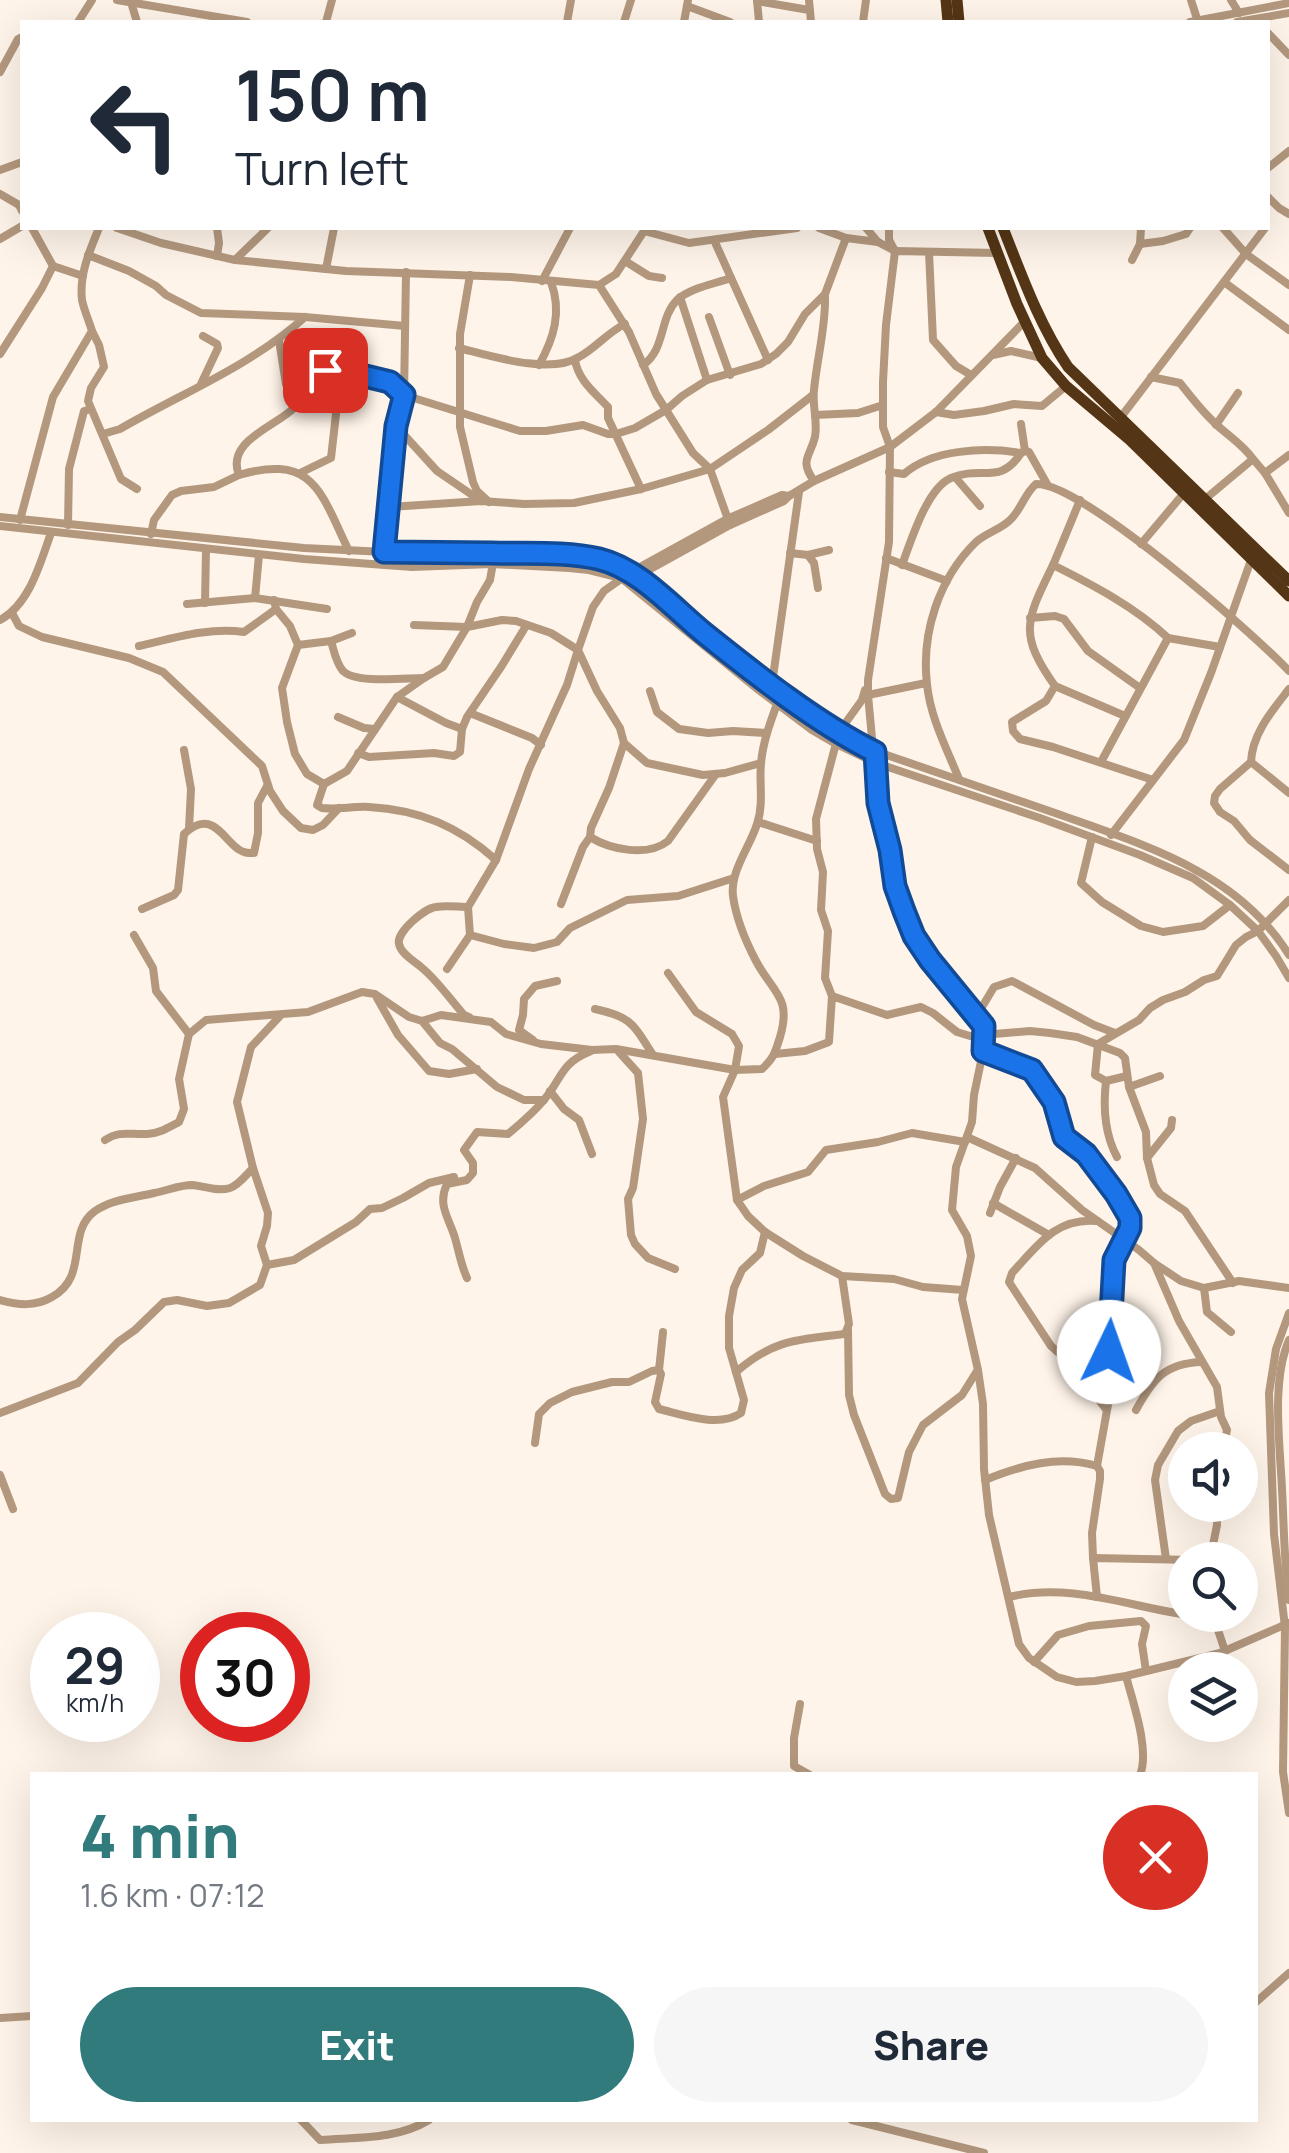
<!DOCTYPE html>
<html lang="en">
<head>
<meta charset="utf-8">
<style>
	:root { --surface:#fff; --page:#f6f6f7; --text:#1f2937; --muted:#747a83; --accent:#317b7d }
	body { margin:0; font-family:Manrope,sans-serif; background:var(--page); color:var(--text); height:100vh; display:flex; flex-direction:column; font-size:38px; white-space:nowrap }
	* { box-sizing:border-box; margin:0 }
	p { font-size:32px; color:var(--muted) }
	.icon { flex:none; width:55px; height:55px; fill:none; stroke:currentColor; stroke-width:2; stroke-linecap:round; stroke-linejoin:round }
	.map { position:relative; flex:1; overflow:hidden }
	.side { position:absolute; left:30px; top:1772px; width:1228px; height:350px; display:flex; flex-direction:column; background:var(--surface); border-radius:0px; box-shadow:0 10px 40px #0002 }
	.side>* { flex:none }
	.banner { position:absolute; left:20px; top:20px; width:1250px; height:210px; border-radius:0px; box-shadow:0 10px 40px #0002; background:#fff; color:var(--text); overflow:hidden }
	.buttons { position:absolute; left:1168px; top:1432px; display:grid; gap:20px }
	.buttons a { display:grid; place-items:center; width:90px; height:90px; border-radius:50%; background:var(--surface); box-shadow:0 10px 40px #0002; font-size:50px }
	.speed { position:absolute; left:30px; top:1612px; display:flex; gap:20px; font-size:50px; font-weight:700; text-align:center }
	.speed>* { display:grid; place-content:center; width:130px; height:130px; border-radius:50%; background:var(--surface); box-shadow:0 10px 40px #0002; line-height:1 }
	.speed small { font-size:25px; font-weight:400 }
	.speed .limit { border:15px solid #d22; background:#fff; color:#111 }
	.pin { position:absolute; display:grid; place-items:center; width:85px; height:85px; color:#fff; margin:-42px; border-radius:20px; box-shadow:0 5px 15px #0006 }
	.me { position:absolute; width:110px; margin:-55px; rotate:3deg; stroke-linejoin:round; filter:drop-shadow(0 0 8px #0008) }
	.turn { display:flex; align-items:center; gap:35px; height:210px; padding:0 50px; font-size:45px }
	.turn .icon { width:130px; height:130px; stroke-width:2.5 }
	.turn b { display:block; font-size:70px; line-height:85px }
	.round { display:grid; place-items:center; flex:none; width:105px; height:105px; border-radius:52px; background:var(--page) }
	.summary { display:flex; align-items:center; justify-content:space-between; height:170px; padding:0 50px }
	h1 { font-size:60px; font-weight:800; line-height:75px; color:var(--accent) }
	.button { display:flex; gap:20px; margin-top:auto; padding:20px 50px }
	.button a { flex:1; height:115px; border-radius:60px; background:var(--accent); color:#fff; font-size:40px; font-weight:800; line-height:115px; text-align:center }
	.button a+a { background:var(--page); color:var(--text) }
	.map>svg:first-child { display:block }
</style>
</head>
<body>
<div class="map">
<svg width="1289" height="2153" viewBox="0 0 1289 2153">
	<rect width="100%" height="100%" fill="#fff4e9"/>
	<g fill="none" stroke-linecap="round" stroke-linejoin="round">
		<g stroke="#b3987e" stroke-width="8">
			<polyline points="117,0 247,22"/>
			<polyline points="757,0 759,22"/>
			<polyline points="809,0 811,22"/>
			<polyline points="1191,0 1198,22"/>
			<polyline points="1231,0 1239,13"/>
			<polyline points="757,1 809,10"/>
			<polyline points="131,2 137,22"/>
			<polyline points="687,6 730,22"/>
			<polyline points="78,22 92,0"/>
			<polyline points="326,22 332,0"/>
			<polyline points="567,22 571,0"/>
			<polyline points="624,22 631,0"/>
			<polyline points="684,22 688,0"/>
			<polyline points="863,22 866,0"/>
			<polyline points="1190,22 1289,3"/>
			<polyline points="1237,22 1289,13"/>
			<polyline points="1268,33 1289,55"/>
			<polyline points="0,72 18,39 22,37"/>
			<polyline points="1268,168 1289,151"/>
			<polyline points="0,170 22,162"/>
			<polyline points="0,194 19,205 22,211"/>
			<polyline points="1268,197 1279,208 1289,214"/>
			<polyline points="117,228 161,243 235,260 346,271 511,277 599,285 629,332 656,394 693,453 710,469 730,525"/>
			<polyline points="217,228 219,243 217,256"/>
			<polyline points="819,228 846,238 878,242"/>
			<polyline points="866,228 878,242 895,251"/>
			<polyline points="889,228 889,240 895,251"/>
			<polyline points="1223,228 1246,254 1289,285"/>
			<polyline points="644,231 689,243 797,228"/>
			<polyline points="0,239 22,226"/>
			<polyline points="714,240 768,360"/>
			<polyline points="1140,244 1163,241 1186,234 1190,228"/>
			<polyline points="929,252 933,340 956,366 971,375"/>
			<polyline points="997,253 895,251 886,325 883,382 883,427 890,447 889,542 868,680 868,695 878,803 891,850 895,886 915,936 930,960 983,1026 984,1047 974,1095 972,1122 956,1167 952,1210 967,1236 971,1256 962,1299 978,1370 983,1404 984,1469 989,1515 1019,1644 1029,1658 1057,1677 1076,1682 1095,1681 1126,1676 1220,1653 1289,1623"/>
			<polyline points="88,255 129,271 156,286 166,295 201,313 305,317 405,326"/>
			<polyline points="236,259 268,228"/>
			<polyline points="1132,260 1140,244 1141,228"/>
			<polyline points="625,261 649,276 662,278"/>
			<polyline points="53,266 83,276"/>
			<polyline points="326,269 334,228"/>
			<polyline points="470,275 460,334 460,427 473,482 477,491 489,502"/>
			<polyline points="542,281 570,228"/>
			<polyline points="1224,282 1289,330"/>
			<polyline points="599,285 616,274 646,228"/>
			<polyline points="680,297 707,380"/>
			<polyline points="709,317 730,375"/>
			<polyline points="92,331 99,345 104,367 91,388 88,401 121,479 137,489"/>
			<polyline points="279,340 286,384"/>
			<path d="M 459,348 C 491,356 550,375 579,357 C 596,348 608,332 625,324"/>
			<polyline points="0,354 42,288 53,266 32,228"/>
			<polyline points="993,355 1011,351 1042,358"/>
			<path d="M 575,360 C 578,380 595,393 608,407 L 608,418 L 641,489"/>
			<path d="M 539,365 C 554,338 562,312 551,282"/>
			<path d="M 643,365 C 666,349 659,318 677,300 C 690,288 714,284 731,278"/>
			<path d="M 1151,377 L 1180,383 C 1192,398 1203,413 1218,426 C 1230,437 1243,445 1253,459 L 1204,500"/>
			<polyline points="201,384 218,348 217,344 203,336"/>
			<polyline points="936,412 954,415 984,411 1014,404 1042,406 1066,386"/>
			<polyline points="815,415 858,413 883,405"/>
			<polyline points="1121,417 1265,228"/>
			<polyline points="1021,424 1025,451"/>
			<polyline points="1216,425 1238,393"/>
			<polyline points="396,426 437,471 481,501"/>
			<path d="M 103,434 L 120,429 C 182,393 251,366 305,317"/>
			<polyline points="1253,459 1265,473 1289,513"/>
			<path d="M 889,472 L 904,474 C 932,449 985,447 1021,453 L 1025,451 L 1029,452 L 1047,484"/>
			<polyline points="300,473 331,458 341,370"/>
			<polyline points="1265,473 1289,455"/>
			<polyline points="955,477 980,506"/>
			<path d="M 814,481 C 799,460 810,457 815,437 C 818,422 812,405 814,390 C 817,358 826,327 825,296"/>
			<path d="M 1080,500 C 1071,522 1062,544 1053,565 C 1027,619 1017,633 1055,686 L 1046,701 L 1012,722 L 1013,731 L 1020,739 L 1053,747 L 1153,780"/>
			<polyline points="390,507 481,501 524,504 574,503 641,489 710,469 768,430 813,395"/>
			<path d="M 0,517 L 304,548 L 385,552 L 522,553 L 572,555 L 601,560 L 631,572 L 729,653 L 809,712 L 856,742 L 875,751 C 936,772 997,793 1058,814 C 1144,845 1238,872 1289,955"/>
			<path d="M 20,520 L 53,397 L 92,331 C 89,321 84,310 82,300 C 79,274 90,250 99,228"/>
			<polyline points="68,525 69,469 84,411 91,409"/>
			<polyline points="0,526 304,559 412,567 492,564 569,568 589,570 621,578 756,688 812,730 836,744 876,763 1040,818 1140,855 1193,878 1230,905 1258,931 1276,956 1289,978"/>
			<polyline points="151,534 154,520 172,495 181,491 214,487 239,475"/>
			<polyline points="1141,544 1184,493"/>
			<path d="M 349,551 C 321,494 315,453 239,475 C 225,441 277,426 295,407 C 306,396 315,382 325,370 L 332,368 L 391,383 L 404,395 L 520,431 L 546,431 L 583,425 L 608,434 L 616,434 L 635,428 L 666,410 L 682,396 L 707,380 L 761,364 L 776,354 L 788,342 L 805,314 L 825,294 L 846,238"/>
			<polyline points="385,552 396,426 404,395 406,272"/>
			<polyline points="790,553 808,555 829,550"/>
			<polyline points="808,555 814,563 818,588"/>
			<polyline points="886,558 947,581"/>
			<path d="M 902,565 C 911,541 927,488 951,478 C 981,465 1000,486 1021,453"/>
			<path d="M 1053,565 C 1093,585 1135,607 1168,638"/>
			<polyline points="636,577 730,525 784,501 789,496"/>
			<polyline points="255,598 259,555"/>
			<polyline points="274,600 276,609 290,626 298,645 282,688 287,722 295,754 307,774 324,784 347,771 397,697 424,678 443,667 467,627 477,602 490,580 493,563"/>
			<polyline points="205,603 206,549"/>
			<polyline points="187,604 255,598 327,609"/>
			<polyline points="12,613 19,626 42,637 129,658 163,672 262,766 270,791 283,811 301,828 313,830 323,825 339,808"/>
			<polyline points="1030,618 1055,616 1064,619 1088,651 1140,688"/>
			<path d="M 0,620 C 30,604 40,563 51,533"/>
			<polyline points="414,625 467,627 502,620 516,621 551,633 578,650 567,685 529,769 496,860 468,907 470,935"/>
			<path d="M 331,641 C 334,651 336,663 343,671 C 356,684 405,678 424,678"/>
			<polyline points="298,645 331,641 352,633"/>
			<path d="M 139,646 C 174,638 209,627 244,632 L 276,609"/>
			<polyline points="772,684 799,492"/>
			<polyline points="1055,686 1125,716"/>
			<path d="M 1289,689 C 1272,711 1252,734 1251,762 L 1220,789 L 1215,796 L 1214,803 L 1220,812 L 1234,821 L 1250,840 L 1289,870"/>
			<polyline points="650,691 657,712 679,729 708,733 733,731 766,733"/>
			<polyline points="868,695 926,683"/>
			<polyline points="397,697 446,723 462,729 467,717 501,667 526,626"/>
			<polyline points="470,713 532,738 541,745"/>
			<polyline points="338,717 364,728 375,729"/>
			<path d="M 624,743 L 609,788 L 591,828 L 590,837 C 611,850 648,857 668,841 L 716,774"/>
			<polyline points="184,750 191,789 189,829"/>
			<polyline points="358,753 369,757 434,753 454,756 460,752 462,729"/>
			<polyline points="1101,762 1168,638 1220,647"/>
			<polyline points="1251,762 1289,793"/>
			<polyline points="761,763 725,773 703,775 647,763 624,743 620,728 597,691 578,650 593,607 604,591 631,572 727,519 782,495 789,496 814,481 890,447 936,412 1025,321"/>
			<path d="M 959,779 C 947,749 930,717 927,684 C 921,633 939,578 976,542 C 986,533 999,530 1009,521 C 1021,511 1024,494 1036,484 C 1081,482 1253,633 1289,671"/>
			<path d="M 324,784 L 317,805 L 322,808 C 338,810 353,806 369,807 C 420,810 458,826 496,860"/>
			<polyline points="758,822 817,841"/>
			<polyline points="1111,835 1184,740 1211,673 1251,560"/>
			<polyline points="1092,837 1081,883 1102,902 1141,926 1163,932 1203,926 1230,905"/>
			<polyline points="561,904 583,847 590,837"/>
			<path d="M 468,907 C 458,907 446,905 436,907 C 425,908 396,932 399,944 C 401,954 414,961 421,967 C 437,980 450,999 464,1015 L 469,1017"/>
			<path d="M 142,909 L 174,895 L 178,890 L 184,834 C 211,809 221,836 238,849 C 244,853 247,853 254,853 L 258,833 L 258,803 L 267,786"/>
			<polyline points="447,969 470,935 504,944 534,948 557,942 570,928 627,900 678,896 734,878"/>
			<polyline points="668,973 696,1012 732,1034 739,1046 735,1070 723,1097 737,1200 748,1216 765,1232 803,1256 842,1276 894,1279 923,1287 963,1290"/>
			<polyline points="832,996 825,978 828,931 821,910 823,872 817,849 816,819 839,732 862,700 865,690"/>
			<polyline points="377,998 398,1035 429,1071 449,1074 477,1069"/>
			<path d="M 595,1009 C 632,1017 633,1024 653,1055"/>
			<polyline points="976,1017 994,987 1012,981 1094,1025 1115,1033"/>
			<polyline points="422,1021 440,1043 452,1049 497,1087 524,1100 544,1100"/>
			<path d="M 189,1034 L 206,1020 L 308,1012 L 362,992 L 375,994 L 409,1017 L 422,1021 L 441,1015 L 491,1022 L 506,1034 L 541,1044 L 592,1050 L 616,1049 L 735,1070 L 762,1069 C 774,1058 775,1053 780,1037 C 792,997 773,993 756,961 C 746,942 736,918 733,896 C 730,871 750,847 757,824 C 764,804 759,783 761,763 C 763,742 770,723 777,704"/>
			<polyline points="533,1040 519,1030 523,1015 524,999 535,986 557,981"/>
			<polyline points="983,1051 1032,1070 1054,1102 1064,1137 1085,1154 1116,1194 1130,1218 1130,1227 1115,1260 1109,1329 1109,1399 1097,1466"/>
			<polyline points="619,1052 638,1073 643,1119 633,1188 628,1199 631,1235 635,1244 648,1258 675,1269"/>
			<polyline points="775,1054 805,1051 829,1042 832,996 887,1015 921,1007 933,1013 957,1032 970,1036 1030,1031 1050,1033 1077,1037 1120,1053 1125,1058 1129,1087 1146,1132 1147,1158 1154,1185 1160,1194 1185,1211 1233,1283"/>
			<polyline points="1127,1076 1106,1081 1095,1075 1098,1044 1139,1020 1150,1008 1163,1000 1185,992 1204,980 1217,976 1236,945 1246,937 1258,931 1289,900"/>
			<path d="M 1106,1081 C 1103,1107 1104,1133 1117,1157"/>
			<polyline points="1129,1087 1160,1076"/>
			<polyline points="550,1091 564,1109 579,1120 592,1154"/>
			<polyline points="967,1137 1035,1168 1082,1210 1139,1250 1154,1263"/>
			<path d="M 105,1140 C 120,1130 130,1135 147,1134 C 160,1133 168,1128 179,1122 L 184,1109 L 179,1079 L 189,1034 L 156,991 L 153,968 L 134,935"/>
			<polyline points="1147,1158 1171,1128 1172,1120"/>
			<polyline points="737,1200 764,1186 808,1172 826,1150 878,1142 912,1133 965,1142"/>
			<polyline points="993,1203 1049,1235"/>
			<polyline points="990,1213 1000,1187 1016,1158"/>
			<path d="M 1097,1221 C 1056,1217 1037,1246 1012,1273 L 1009,1282 L 1051,1346 L 1069,1362 L 1106,1409"/>
			<polyline points="267,1265 294,1260 356,1222 370,1209 382,1208 403,1198 429,1183 454,1177"/>
			<path d="M 467,1278 C 461,1265 459,1252 455,1238 C 449,1218 437,1205 447,1184 L 467,1180 L 473,1173 L 473,1163 L 464,1150 L 477,1132 L 508,1134 C 520,1124 533,1113 543,1101 C 563,1078 559,1064 591,1051"/>
			<polyline points="1204,1288 1207,1312 1231,1332"/>
			<path d="M 0,1300 C 18,1305 35,1307 52,1297 C 90,1276 65,1233 95,1211 C 113,1199 133,1198 154,1193 C 166,1191 179,1185 192,1185 C 205,1186 217,1192 230,1188 C 239,1185 246,1175 253,1168"/>
			<polyline points="1289,1313 1276,1349 1269,1393 1274,1534 1285,1627 1283,1772 1289,1813"/>
			<polyline points="848,1330 849,1395 854,1415 885,1494 891,1499 898,1498 909,1452 923,1425 962,1395 977,1371"/>
			<path d="M 1289,1340 C 1271,1381 1280,1444 1282,1489 C 1284,1526 1284,1563 1289,1600"/>
			<polyline points="659,1370 663,1332"/>
			<path d="M 736,1372 C 774,1339 797,1340 845,1334 L 849,1324 L 842,1276"/>
			<path d="M 1136,1410 C 1153,1379 1165,1363 1202,1362"/>
			<polyline points="0,1413 78,1383 118,1342 135,1330 164,1302 177,1300 207,1306 229,1303 260,1285 267,1265 261,1246 267,1226 268,1213 253,1168 237,1102 251,1047 280,1016"/>
			<path d="M 535,1443 L 539,1414 L 550,1403 L 572,1392 L 612,1382 L 629,1382 L 652,1371 L 659,1370 L 661,1374 L 655,1402 L 659,1409 C 684,1415 719,1428 741,1413 L 744,1400 L 729,1348 L 729,1316 L 734,1288 L 742,1270 L 760,1253 L 765,1232"/>
			<polyline points="1223,1450 1227,1430 1221,1417 1217,1387 1179,1321 1154,1263 1181,1281 1204,1288 1239,1281 1289,1288"/>
			<polyline points="0,1475 13,1509"/>
			<path d="M 985,1480 C 1022,1465 1058,1455 1097,1466 L 1100,1471 L 1100,1479 L 1092,1533 L 1093,1558"/>
			<polyline points="1166,1559 1155,1480 1158,1465 1178,1431 1191,1421 1220,1411"/>
			<polyline points="1210,1560 1217,1525 1217,1505"/>
			<path d="M 1009,1597 C 1078,1580 1145,1614 1214,1618"/>
			<polyline points="1097,1597 1093,1558 1194,1560"/>
			<polyline points="1213,1615 1225,1651"/>
			<polyline points="1034,1662 1058,1635 1089,1626 1141,1621 1146,1626 1142,1644 1146,1671"/>
			<path d="M 1126,1676 C 1133,1703 1150,1750 1140,1775"/>
			<polyline points="800,1704 794,1738 794,1766 810,1775"/>
			<polyline points="1255,2003 1289,1973"/>
			<polyline points="0,2018 32,2016"/>
			<path d="M 301,2120 L 320,2140 C 357,2137 396,2140 429,2120"/>
			<polyline points="852,2120 984,2153"/>
		</g>
		<g stroke="#543515" stroke-width="11">
			<polyline points="946,0 948,22"/>
			<polyline points="957,0 959,22"/>
			<polyline points="988,228 1017,304 1042,358 1066,386 1130,440 1289,596"/>
			<path d="M 1003,228 C 1022,276 1039,324 1068,367 L 1289,581"/>
		</g>
	</g>
	<g fill="none" stroke-linecap="round" stroke-linejoin="round">
		<defs>
			<path id="route" d="M 325,370 L 332,368 L 390,382 L 404,395 L 396,426 L 384,552 C 420,552 456,553 492,553 C 527,554 565,551 599,559 C 640,569 673,608 705,634 C 755,674 818,724 875,752 L 878,803 L 890,850 L 895,886 L 904,911 L 914,936 L 930,960 L 984,1026 L 983,1051 L 1032,1070 L 1054,1102 L 1064,1137 L 1086,1154 L 1116,1194 L 1130,1218 L 1130,1228 L 1114,1260 L 1109,1352"/>
		</defs>
		<use href="#route" stroke="#114b97" stroke-width="25"/>
		<use href="#route" stroke="#1a73e8" stroke-width="18"/>
	</g>
</svg>
<div class="buttons">
<a><svg class="icon" aria-label="sound" viewBox="0 0 24 24"><path d="M4 9h4l5-4v14l-5-4H4zM17 9q2 3 0 6"/></svg></a>
<a><svg class="icon" aria-label="search" viewBox="0 0 24 24"><circle cx="10" cy="10" r="6"/><path d="M15 15l6 6"/></svg></a>
<a><svg class="icon" aria-label="layers" viewBox="0 0 24 24"><path d="M12 4l9 5-9 5-9-5zM3 14l9 5 9-5"/></svg></a>
</div>
<div class="speed"><div>29<small>km/h</small></div><div class="limit">30</div></div>
<div class="pin" style="left:325px;top:370px;background:#d93025"><svg class="icon" aria-label="arrive" viewBox="0 0 24 24"><path d="M6 21V4h12l-3 4 3 4H6"/></svg></div>
<svg class="me" style="left:1109px;top:1352px" viewBox="-20 -20 40 40"><circle r="19" fill="#fff"/><path d="M0-13L10 11 0 6-10 11z" fill="#1a73e8"/></svg>
<div class="banner">
<div class="turn"><svg class="icon" aria-label="left" viewBox="0 0 24 24"><path d="M17 20v-9H6M10 6l-5 5 5 5"/></svg><div><b>150 m</b>Turn left</div></div>
</div>
<section class="side">
<div class="summary"><div><h1>4 min</h1><p>1.6 km · 07:12</p></div><a class="round" style="background:#d93025;color:#fff"><svg class="icon" aria-label="close" viewBox="0 0 24 24"><path d="M6 6l12 12M18 6L6 18"/></svg></a></div>
<div class="button"><a>Exit</a><a>Share</a></div>
</section>
</div>
</body>
</html>
